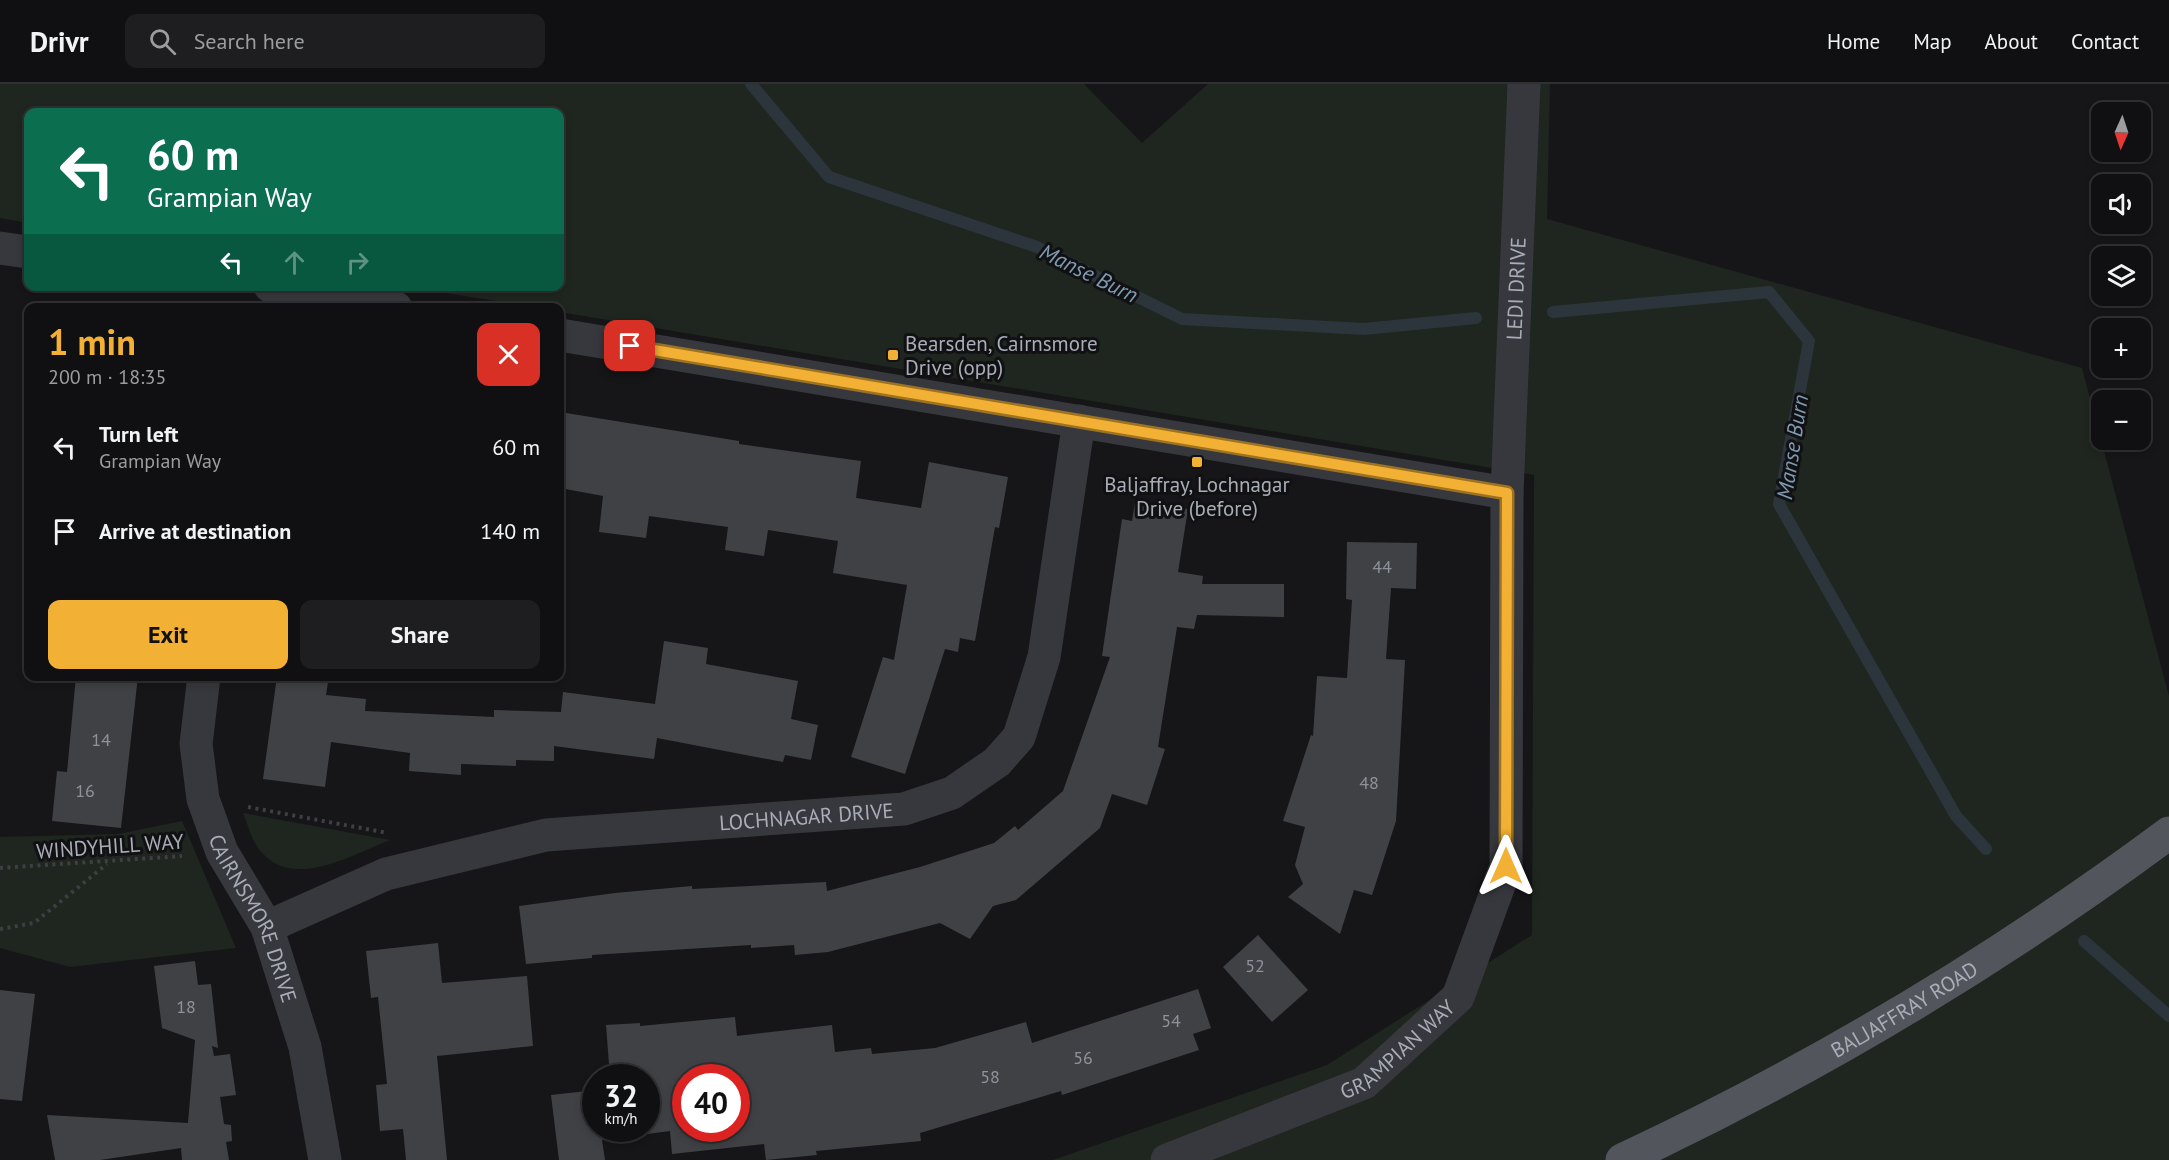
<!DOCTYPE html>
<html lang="en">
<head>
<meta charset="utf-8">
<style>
	:root { --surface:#101012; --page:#1e1e20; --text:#f1f3f6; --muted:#9c9d9f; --line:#303032; --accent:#f2b134 }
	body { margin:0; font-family:"PT Sans",sans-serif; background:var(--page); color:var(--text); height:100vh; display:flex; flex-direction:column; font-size:22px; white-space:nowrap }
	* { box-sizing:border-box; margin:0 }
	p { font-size:20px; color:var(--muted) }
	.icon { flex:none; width:33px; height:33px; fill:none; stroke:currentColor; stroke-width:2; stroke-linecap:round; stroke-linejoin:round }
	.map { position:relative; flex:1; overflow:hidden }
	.sheet { position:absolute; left:24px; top:219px; width:540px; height:378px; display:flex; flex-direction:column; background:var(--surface); border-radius:12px; box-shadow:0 3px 9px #0003,0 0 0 2px var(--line) }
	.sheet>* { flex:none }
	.guide { position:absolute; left:24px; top:24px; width:540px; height:183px; border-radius:12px; box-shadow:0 3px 9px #0003,0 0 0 2px var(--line); background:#0b6e4f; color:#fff; overflow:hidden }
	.needle { width:39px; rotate:183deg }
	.controls { position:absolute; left:2091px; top:18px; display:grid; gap:12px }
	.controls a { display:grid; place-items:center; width:60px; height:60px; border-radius:12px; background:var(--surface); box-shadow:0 3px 9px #0003,0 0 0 2px var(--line); font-size:30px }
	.speed { position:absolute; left:582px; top:980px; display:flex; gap:12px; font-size:30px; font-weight:700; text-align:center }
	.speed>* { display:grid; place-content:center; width:78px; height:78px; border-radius:50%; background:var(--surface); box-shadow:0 3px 9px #0003,0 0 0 2px var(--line); line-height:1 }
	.speed small { font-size:15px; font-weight:400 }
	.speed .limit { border:9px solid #d22; background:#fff; color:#111 }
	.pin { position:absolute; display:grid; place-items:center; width:51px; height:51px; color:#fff; margin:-26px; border-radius:12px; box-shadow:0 3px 9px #0006 }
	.me { position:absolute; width:66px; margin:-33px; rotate:0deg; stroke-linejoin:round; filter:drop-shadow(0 0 4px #0008) }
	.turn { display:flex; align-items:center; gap:21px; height:126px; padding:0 24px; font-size:27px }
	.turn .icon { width:78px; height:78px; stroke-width:2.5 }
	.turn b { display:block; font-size:42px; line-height:51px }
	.lanes { display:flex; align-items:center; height:57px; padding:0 24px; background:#0003; justify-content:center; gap:30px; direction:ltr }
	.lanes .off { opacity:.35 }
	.round { display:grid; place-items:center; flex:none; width:63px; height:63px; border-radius:12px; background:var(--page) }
	.summary { display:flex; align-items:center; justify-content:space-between; height:102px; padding:0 24px }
	h1 { font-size:36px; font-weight:600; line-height:45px; color:var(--accent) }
	.cta { display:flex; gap:12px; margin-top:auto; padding:12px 24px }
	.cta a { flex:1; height:69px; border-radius:12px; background:var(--accent); color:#111; font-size:24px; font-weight:600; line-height:69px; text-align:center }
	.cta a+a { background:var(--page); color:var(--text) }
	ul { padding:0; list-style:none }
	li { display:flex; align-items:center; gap:18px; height:84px; padding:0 24px }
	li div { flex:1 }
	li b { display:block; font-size:22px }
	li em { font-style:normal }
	header { display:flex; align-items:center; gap:36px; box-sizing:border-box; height:84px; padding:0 30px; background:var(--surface); border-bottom:2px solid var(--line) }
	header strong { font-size:28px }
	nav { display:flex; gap:33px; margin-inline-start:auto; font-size:21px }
	.search { width:420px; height:54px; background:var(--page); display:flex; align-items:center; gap:15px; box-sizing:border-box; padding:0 21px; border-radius:12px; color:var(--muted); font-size:22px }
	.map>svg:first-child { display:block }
</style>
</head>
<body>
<header>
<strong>Drivr</strong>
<div class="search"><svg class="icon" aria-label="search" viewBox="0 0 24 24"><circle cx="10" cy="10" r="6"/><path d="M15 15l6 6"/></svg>Search here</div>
<nav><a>Home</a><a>Map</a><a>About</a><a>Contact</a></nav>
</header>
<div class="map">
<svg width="2169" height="1076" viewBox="0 0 2169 1076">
	<rect width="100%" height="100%" fill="#161618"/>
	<g fill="#1e261f">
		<polygon points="0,0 1084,0 1142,59 1208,0 1550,0 1547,135 2082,284 2169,612 2169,1076 1053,1076 1327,981 1532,851 1534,391 560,228 560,224 534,223 409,203 560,202 560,28 28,28 28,139 0,134"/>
		<path d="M 243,729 L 390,756 C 349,772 286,811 255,759 C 250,750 247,738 243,729 Z"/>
		<polygon points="182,737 236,864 70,883 0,864 0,753 118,750"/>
	</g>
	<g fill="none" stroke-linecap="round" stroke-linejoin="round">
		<g stroke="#2c353c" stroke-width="12">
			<polyline points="751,0 829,93 1037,163 1182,235 1364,245 1476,234"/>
			<polyline points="1553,228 1769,208 1809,257 1779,420 1956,732 1986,765"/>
			<polyline points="2084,857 2169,932"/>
		</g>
	</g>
	<g fill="#404145" fill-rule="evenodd">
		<polygon points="560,328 739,357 739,360 861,377 856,414 921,424 929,378 1008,393 999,444 995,443 975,557 960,554 958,568 945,565 905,690 851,673 883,573 894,576 907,501 833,489 838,457 768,446 764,472 725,466 728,443 649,432 646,454 599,448 603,412 560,404"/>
		<polygon points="1135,418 1188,425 1178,488 1203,492 1202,500 1284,500 1284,533 1197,531 1194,545 1177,543 1158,663 1165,665 1147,721 1112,710 1100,744 1016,816 993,822 970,855 940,839 828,868 795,871 794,861 751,864 751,861 592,871 592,874 526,880 519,822 615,809 692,802 692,805 826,798 827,807 920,783 994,759 1015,742 1018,746 1063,707 1110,573 1102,572 1122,435 1132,437"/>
		<polygon points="1347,458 1417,459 1416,505 1391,504 1386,575 1405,576 1396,737 1372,811 1354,806 1340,850 1288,813 1303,800 1295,781 1305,743 1283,737 1311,651 1313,652 1317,592 1347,594 1352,516 1346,515"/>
		<polygon points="664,557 708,564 706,580 798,597 791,635 818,641 811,676 785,671 783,678 657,654 654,675 554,662 554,677 516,676 516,682 461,680 461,691 409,687 410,669 331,658 325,703 263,695 277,592 329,592 326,611 366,615 365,627 494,633 494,626 561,628 563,608 655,620"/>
		<polygon points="76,592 138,592 121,744 52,737 57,687 67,688"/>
		<polygon points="1258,851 1308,906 1272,938 1223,883"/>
		<polygon points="438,859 442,899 527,892 533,962 437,972 447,1076 406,1076 403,1045 380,1047 376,1001 387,1000 378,913 371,914 366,867"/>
		<polygon points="195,877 198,901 211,900 218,964 212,962 214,972 230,970 236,1011 220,1013 224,1040 231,1041 232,1057 226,1058 229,1076 182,1076 181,1064 100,1076 55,1076 47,1031 188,1039 195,956 162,944 154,882"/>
		<path d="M 1198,905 L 1211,944 L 1193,950 L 1199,966 L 1062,1011 L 1061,1007 L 920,1049 L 921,1057 L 816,1067 L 817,1071 L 766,1076 L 764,1060 L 672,1070 L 670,1047 L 602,1056 L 605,1076 L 559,1076 L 551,1011 L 596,1006 L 596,1044 L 646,1044 L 646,993 L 610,993 L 606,941 L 640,939 L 640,942 L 735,933 L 737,952 L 832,941 L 835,968 L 871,964 L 872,970 L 935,964 L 1026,938 L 1032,959 ZM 686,993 L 736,993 L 736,1044 L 686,1044 Z"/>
		<polygon points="0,906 35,910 22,1017 0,1015"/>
	</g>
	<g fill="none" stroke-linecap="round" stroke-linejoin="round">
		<g stroke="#3d3f44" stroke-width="4" stroke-dasharray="3 4.5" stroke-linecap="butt">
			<polyline points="248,723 388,749"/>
			<polyline points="0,784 182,772"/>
			<polyline points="0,845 34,839 107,780"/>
		</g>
		<g stroke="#37383d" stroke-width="33">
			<polyline points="0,164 28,168"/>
			<polyline points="270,202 396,224"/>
			<polyline points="560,251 1507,409"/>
			<path id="s1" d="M 204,592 L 196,660 L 203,715 L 222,768 L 267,843 L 305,963 L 325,1076"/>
			<path id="s2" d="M 267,843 L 386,790 L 546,751 L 904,725 L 952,709 L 997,678 L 1019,653 L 1044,573 L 1079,337"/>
			<path id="s3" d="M 1167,1076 L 1364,999 L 1458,913 L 1506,782 L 1507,409 L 1524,0"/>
		</g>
		<path stroke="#53555c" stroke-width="33" id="s4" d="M 1622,1076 C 1814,986 1998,876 2169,749"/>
	</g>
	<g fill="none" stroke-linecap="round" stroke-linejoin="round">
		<defs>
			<polyline id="route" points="630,262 1507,409 1506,782"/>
		</defs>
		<use href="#route" stroke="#9d7322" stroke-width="15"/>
		<use href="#route" stroke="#f2b134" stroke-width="10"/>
	</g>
	<g fill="#f2b134" stroke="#111113" stroke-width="2">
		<rect x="887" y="265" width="12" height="12" rx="3"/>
		<rect x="1191" y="372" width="12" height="12" rx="3"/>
	</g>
	<g text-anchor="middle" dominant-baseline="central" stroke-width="6" stroke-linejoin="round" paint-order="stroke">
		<g font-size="18" fill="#8e929b">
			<text x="1382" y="482">44</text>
			<text x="101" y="655">14</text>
			<text x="1369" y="698">48</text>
			<text x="85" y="706">16</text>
			<text x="1255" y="881">52</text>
			<text x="186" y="922">18</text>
			<text x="1171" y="936">54</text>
			<text x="1083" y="973">56</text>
			<text x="990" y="992">58</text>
		</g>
		<g font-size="21" fill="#a8adb8" stroke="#111113">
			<text stroke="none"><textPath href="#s3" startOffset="1056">LEDI DRIVE</textPath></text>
			<text stroke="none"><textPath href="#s2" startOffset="556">LOCHNAGAR DRIVE</textPath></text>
			<text transform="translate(110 762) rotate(-4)">WINDYHILL WAY</text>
			<text stroke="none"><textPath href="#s1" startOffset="254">CAIRNSMORE DRIVE</textPath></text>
			<text stroke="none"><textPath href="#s4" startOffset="320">BALJAFFRAY ROAD</textPath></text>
			<text stroke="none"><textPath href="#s3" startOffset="258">GRAMPIAN WAY</textPath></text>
		</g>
		<g font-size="21" fill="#a8adb8" stroke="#111113" text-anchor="start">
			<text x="905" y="259">Bearsden, Cairnsmore<tspan x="905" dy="24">Drive (opp)</tspan></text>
			<text x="1197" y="400" text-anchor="middle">Baljaffray, Lochnagar<tspan x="1197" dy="24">Drive (before)</tspan></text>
		</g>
		<g font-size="22" font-style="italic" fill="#7f9bb3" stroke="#111113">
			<text transform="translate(1089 189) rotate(26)">Manse Burn</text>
			<text transform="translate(1792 363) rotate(-81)">Manse Burn</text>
		</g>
	</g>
</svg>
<div class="controls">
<a><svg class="needle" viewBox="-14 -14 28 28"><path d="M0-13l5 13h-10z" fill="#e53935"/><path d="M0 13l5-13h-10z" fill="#9c9d9f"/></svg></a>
<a><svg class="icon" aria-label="sound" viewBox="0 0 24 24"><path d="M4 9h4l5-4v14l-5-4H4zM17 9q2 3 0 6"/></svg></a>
<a><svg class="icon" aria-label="layers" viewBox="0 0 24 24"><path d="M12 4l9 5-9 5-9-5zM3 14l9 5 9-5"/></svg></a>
<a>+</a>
<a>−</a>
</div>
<div class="speed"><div>32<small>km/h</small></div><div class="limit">40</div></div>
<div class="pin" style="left:630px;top:262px;background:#d93025"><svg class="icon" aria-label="arrive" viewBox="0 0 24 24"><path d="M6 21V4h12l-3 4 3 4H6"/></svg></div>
<svg class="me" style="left:1506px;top:782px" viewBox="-20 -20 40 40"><path d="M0-17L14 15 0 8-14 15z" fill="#f2b134" stroke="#fff" stroke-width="4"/></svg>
<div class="guide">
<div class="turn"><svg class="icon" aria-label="left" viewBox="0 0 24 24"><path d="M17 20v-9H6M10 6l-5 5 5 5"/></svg><div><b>60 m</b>Grampian Way</div></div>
<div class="lanes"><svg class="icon" aria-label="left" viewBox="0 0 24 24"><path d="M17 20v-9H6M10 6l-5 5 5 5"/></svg><svg class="icon off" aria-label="ahead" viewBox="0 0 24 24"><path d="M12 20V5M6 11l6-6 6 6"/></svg><svg class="icon off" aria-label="right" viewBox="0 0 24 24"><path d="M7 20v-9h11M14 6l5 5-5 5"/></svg></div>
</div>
<section class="sheet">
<div class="summary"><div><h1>1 min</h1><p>200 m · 18:35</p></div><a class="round" style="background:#d93025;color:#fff"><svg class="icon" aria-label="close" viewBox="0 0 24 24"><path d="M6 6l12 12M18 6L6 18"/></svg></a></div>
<ul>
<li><svg class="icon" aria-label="left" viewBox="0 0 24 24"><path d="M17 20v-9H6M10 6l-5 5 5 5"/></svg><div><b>Turn left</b><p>Grampian Way</p></div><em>60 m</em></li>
<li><svg class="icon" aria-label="arrive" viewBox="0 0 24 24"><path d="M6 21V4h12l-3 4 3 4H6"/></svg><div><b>Arrive at destination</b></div><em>140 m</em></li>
</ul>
<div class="cta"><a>Exit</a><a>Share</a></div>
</section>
</div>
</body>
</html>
